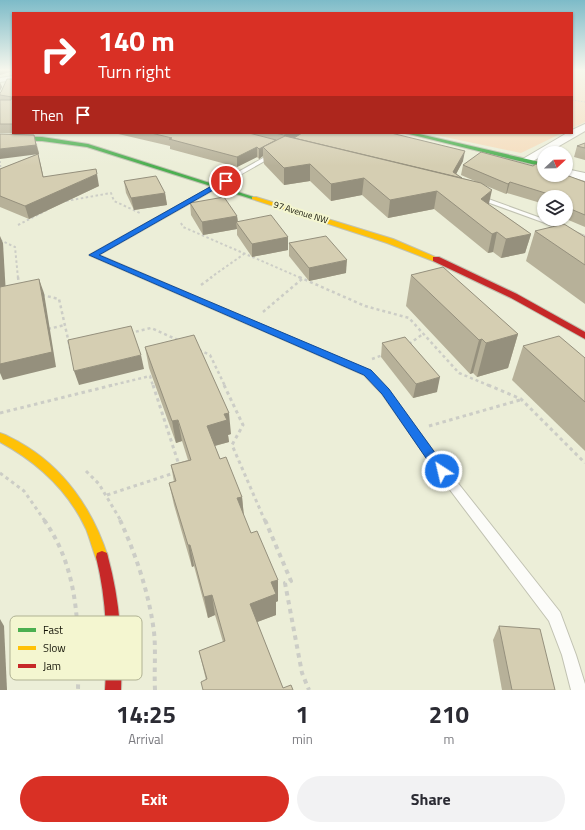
<!DOCTYPE html>
<html lang="en">
<head>
<meta charset="utf-8">
<style>
	:root { --surface:#fff; --page:#f2f2f3; --text:#2b2b33; --muted:#7c7c81; --accent:#d93025 }
	body { margin:0; font-family:"Titillium Web",sans-serif; background:var(--page); color:var(--text); height:100vh; display:flex; flex-direction:column; font-size:15px; white-space:nowrap }
	* { box-sizing:border-box; margin:0 }
	p { font-size:13px; color:var(--muted) }
	.icon { flex:none; width:22px; height:22px; fill:none; stroke:currentColor; stroke-width:2; stroke-linecap:round; stroke-linejoin:round }
	.map { position:relative; height:690px; overflow:hidden }
	.panel { display:flex; flex-direction:column; background:var(--surface); flex:1 }
	.panel>* { flex:none }
	.top-card { position:absolute; left:12px; top:12px; width:561px; height:122px; border-radius:0px; box-shadow:0 1px 3px #0004; background:#d93025; color:#fff; overflow:hidden }
	.needle { width:26px; rotate:68deg }
	.controls { position:absolute; left:537px; top:146px; display:grid; gap:8px }
	.controls a { display:grid; place-items:center; width:36px; height:36px; border-radius:50%; background:var(--surface); box-shadow:0 1px 3px #0004; font-size:20px }
	.pin { position:absolute; display:grid; place-items:center; width:34px; height:34px; color:#fff; margin:-17px; border:2px solid #fff; border-radius:50%; box-shadow:0 1px 4px #0007 }
	.me { position:absolute; width:44px; margin:-22px; rotate:325deg; stroke-linejoin:round; filter:drop-shadow(0 0 3px #0008) }
	.turn { display:flex; align-items:center; gap:14px; height:84px; padding:0 20px; font-size:18px }
	.turn .icon { width:52px; height:52px; stroke-width:2.5 }
	.turn b { display:block; font-size:28px; line-height:34px }
	.then { display:flex; align-items:center; height:38px; padding:0 20px; background:#0003; gap:8px; font-size:15px }
	.eta { display:flex; justify-content:space-evenly; align-items:center; height:68px; text-align:center }
	.eta b { font-size:24px; font-weight:700; line-height:28px }
	.button { display:flex; gap:8px; margin-top:auto; padding:8px 20px }
	.button a { flex:1; height:46px; border-radius:24px; background:var(--accent); color:#fff; font-size:16px; font-weight:700; line-height:46px; text-align:center }
	.button a+a { background:var(--page); color:var(--text) }
	.map>svg:first-child { display:block }
</style>
</head>
<body>
<div class="map">
<svg width="585" height="690" viewBox="0 0 585 690">
	<rect width="100%" height="100%" fill="#eceed8"/>
	<g fill="#f5dcbc">
		<polygon points="572,69 585,69 585,122 572,128"/>
		<polygon points="426,133 562,133 521,153"/>
	</g>
	<g fill="none" stroke-linecap="round" stroke-linejoin="round">
		<defs>
			<g id="lane">
				<polygon points="272,153 277,154 99,255 370,371 388,390 446,468 560,612 576,655 585,684 585,690 571,690 562,655 549,621 438,474 382,394 364,375 89,255"/>
				<polygon points="476,196 480,196 549,221 585,236 585,241 545,223 476,198"/>
			</g>
			<g id="street">
				<polygon points="13,76 13,80 0,82 0,78"/>
				<polygon points="585,124 585,131 547,153 544,153 544,155 531,162 523,162 521,160 567,133 572,133 572,130"/>
				<polygon points="566,169 585,173 585,181 564,175 566,175"/>
			</g>
			<g id="fast">
				<polygon points="405,133 415,133 544,163 544,167"/>
				<polygon points="0,136 42,137 88,144 257,198 252,199 87,147 42,141 0,140"/>
			</g>
			<g id="slow">
				<polygon points="252,197 256,197 393,239 440,259 436,261 433,261 387,243 252,199"/>
				<path d="M 0,433 C 7,435 13,439 19,442 C 64,467 93,510 108,557 L 107,561 L 102,563 L 97,561 C 93,551 90,539 86,529 C 68,490 37,462 0,442 Z"/>
			</g>
			<g id="jam">
				<polygon points="433,257 439,257 517,294 585,332 585,339 511,298 433,261"/>
				<path d="M 102,551 L 107,553 L 108,557 C 120,601 123,645 121,690 L 105,690 C 108,645 107,601 96,557 L 97,553 Z"/>
			</g>
		</defs>
		<use href="#lane" stroke="#c1c2b2" stroke-width="2"/>
		<use href="#street" stroke="#c1c2b2" stroke-width="2"/>
		<use href="#fast" stroke="#c1c2b2" stroke-width="2"/>
		<use href="#slow" stroke="#c1c2b2" stroke-width="2"/>
		<use href="#jam" stroke="#c1c2b2" stroke-width="2"/>
		<g stroke="#cccdc6" stroke-width="1" stroke-dasharray="1.5 1.5" stroke-linecap="butt">
			<polyline points="572,71 585,73"/>
			<polyline points="572,100 585,102"/>
		</g>
		<polyline stroke="#cccdc6" stroke-width="1.5" stroke-dasharray="2 2" stroke-linecap="butt" points="0,161 1,171"/>
		<g stroke="#cccdc6" stroke-width="2" stroke-dasharray="2.5 2.5" stroke-linecap="butt">
			<polyline points="66,201 111,193 114,201 140,213"/>
			<polyline points="181,223 183,227 301,278"/>
			<polyline points="18,225 47,210 44,209"/>
			<polyline points="0,240 15,247 18,278"/>
			<polyline points="210,278 244,254"/>
		</g>
		<g stroke="#cccdc6" stroke-width="2.5" stroke-dasharray="3 3" stroke-linecap="butt">
			<polyline points="18,277 19,286"/>
			<polyline points="299,277 365,306 409,318 459,373 490,386"/>
			<polyline points="201,285 212,277"/>
			<polyline points="42,295 59,299 70,348 73,347"/>
			<polyline points="263,312 302,279"/>
			<polyline points="48,329 65,325"/>
			<polyline points="130,333 151,328 178,340"/>
			<polyline points="409,344 423,334"/>
			<polyline points="199,350 210,355 225,386"/>
			<polyline points="372,359 383,355"/>
			<polyline points="109,386 150,376 153,386"/>
		</g>
		<g stroke="#cccdc6" stroke-width="3" stroke-dasharray="3.5 3.5" stroke-linecap="butt">
			<polyline points="153,385 179,465"/>
			<polyline points="224,385 243,425 232,445 265,521"/>
			<polyline points="488,385 521,399 585,463"/>
			<polyline points="0,413 113,385"/>
			<polyline points="429,426 520,400"/>
			<polyline points="86,471 99,484 121,521"/>
			<polyline points="0,473 24,491 45,521"/>
			<polyline points="107,495 174,473"/>
		</g>
		<g stroke="#cccdc6" stroke-width="4" stroke-dasharray="4.5 4.5" stroke-linecap="butt">
			<path d="M 44,520 C 80,570 79,631 78,690"/>
			<path d="M 120,520 C 136,555 149,593 154,632 C 156,651 154,671 155,690"/>
			<polyline points="265,520 291,581 285,583 302,673 309,690"/>
		</g>
		<use href="#lane" fill="#fcfcf9" fill-rule="evenodd"/>
		<use href="#street" fill="#fcfcf9" fill-rule="evenodd"/>
		<use href="#fast" fill="#4caf50" fill-rule="evenodd"/>
		<use href="#slow" fill="#ffc107" fill-rule="evenodd"/>
		<use href="#jam" fill="#c62828" fill-rule="evenodd"/>
	</g>
	<g fill="#b7b199">
		<polygon points="13,79 13,133 0,133 0,93"/>
		<polygon points="114,133 391,133 463,161 456,174 462,178 477,182 461,175 463,165 585,182 585,227 566,219 566,197 544,197 544,204 507,193 506,194 484,185 489,205 531,234 525,253 501,258 493,252 488,253 434,209 388,218 362,195 331,201 310,181 284,185 264,164 263,156 259,159 257,157 237,167 170,149 170,146"/>
		<polygon points="585,143 585,160 574,157 577,146"/>
		<polygon points="37,144 39,154 38,154 43,177 99,186 29,219 0,207 0,169 38,154"/>
		<polygon points="124,181 165,193 167,205 134,210 126,193"/>
		<polygon points="190,203 237,216 238,222 288,237 288,250 252,257 237,235 237,229 203,235 191,215"/>
		<polygon points="535,231 585,237 585,304 526,261"/>
		<polygon points="289,243 346,273 309,281 289,256"/>
		<polygon points="411,275 518,334 508,368 477,377 473,373 470,374 406,306"/>
		<polygon points="382,343 437,392 413,398 381,357"/>
		<polygon points="523,346 585,358 585,451 512,380"/>
		<polygon points="145,347 231,434 228,435 229,442 215,446 220,459 242,497 244,516 278,601 276,602 276,615 257,622 283,688 293,690 206,680 199,651 223,642 215,615 208,618 194,566 192,567 174,505 169,483 174,482 171,465 188,460 182,441 176,443 149,368"/>
		<polygon points="499,626 555,690 502,690 493,640"/>
	</g>
	<g fill="#95907d">
		<polygon points="0,69 13,69 13,71 0,75"/>
		<polygon points="0,82 2,87 0,91"/>
		<polygon points="288,133 305,133 284,144 284,135"/>
		<polygon points="34,135 39,154 0,159 0,149"/>
		<polygon points="276,140 263,147 263,156 259,159 259,149"/>
		<polygon points="257,147 257,157 237,167 237,157"/>
		<polygon points="465,151 463,161 454,178 453,172"/>
		<polygon points="38,154 41,166 46,189 43,177"/>
		<polygon points="310,164 310,181 284,185 284,168"/>
		<polygon points="97,174 99,186 29,219 25,206"/>
		<polygon points="364,178 362,195 331,201 331,184"/>
		<polygon points="510,182 507,193 506,194 508,184"/>
		<polygon points="492,190 488,208 481,199"/>
		<polygon points="437,191 434,209 388,218 390,200"/>
		<polygon points="165,193 167,205 134,210 131,198"/>
		<polygon points="237,216 238,224 236,222 237,229 203,235 202,222"/>
		<polygon points="497,232 493,252 488,253 492,234"/>
		<polygon points="531,234 525,253 501,258 506,239"/>
		<polygon points="0,236 3,243 6,295 0,296"/>
		<polygon points="288,237 288,250 252,257 252,244"/>
		<polygon points="347,260 346,273 309,281 309,268"/>
		<polygon points="39,279 44,293 56,367 3,380 0,373 0,364"/>
		<polygon points="518,334 508,368 477,377 486,343"/>
		<polygon points="482,339 473,373 470,374 479,340"/>
		<polygon points="141,355 144,369 79,385 74,371"/>
		<polygon points="440,377 437,392 413,398 416,384"/>
		<polygon points="229,413 231,434 228,435 229,442 210,447 207,426 224,414"/>
		<polygon points="178,420 182,441 176,443 172,421"/>
		<polygon points="242,497 244,518 237,498"/>
		<polygon points="188,545 190,545 194,566 192,567"/>
		<polygon points="278,580 278,601 276,602 276,615 252,624 250,604 271,582"/>
		<polygon points="212,595 215,615 208,618 204,597"/>
		<polygon points="0,619 4,626 7,690 0,690"/>
	</g>
	<g fill="#d5ceb2" stroke="#95907d">
		<polygon points="7,79 13,79 13,124 0,124 0,100 11,100 12,97 0,95 0,93 1,92"/>
		<polygon points="151,133 249,133 276,140 259,149 257,147 237,157 169,139 172,138"/>
		<polygon points="275,133 288,133 284,135"/>
		<polygon points="302,133 391,133 465,151 453,172 462,178 294,138"/>
		<polygon points="0,134 34,135 36,145 0,149"/>
		<polygon points="285,136 481,183 492,190 481,199 531,234 506,239 497,232 492,234 437,191 390,200 364,178 331,184 310,164 284,168 263,147"/>
		<polygon points="585,143 585,148 577,146"/>
		<polygon points="481,152 533,166 536,164 544,167 544,175 566,175 585,182 585,215 566,207 566,197 558,197 510,182 508,184 463,165"/>
		<polygon points="38,154 43,177 96,169 97,174 25,206 0,196 0,169"/>
		<polygon points="156,176 165,193 131,198 124,181"/>
		<polygon points="224,197 237,216 202,222 190,203"/>
		<polygon points="271,215 288,237 252,244 236,222"/>
		<polygon points="564,224 585,237 585,265 535,231"/>
		<polygon points="326,236 347,260 309,268 289,243"/>
		<polygon points="443,267 518,334 486,343 482,339 479,340 411,275"/>
		<polygon points="39,279 52,352 0,364 0,287"/>
		<polygon points="131,326 141,355 74,371 68,340"/>
		<polygon points="194,335 229,413 224,414 227,420 207,426 220,459 226,457 242,497 237,498 251,533 257,531 278,580 271,582 276,594 250,604 283,688 291,685 293,690 203,690 201,682 207,679 199,651 225,641 212,595 204,597 190,545 188,545 169,483 176,481 171,465 191,460 178,420 172,421 145,347"/>
		<polygon points="559,336 585,358 585,402 523,346"/>
		<polygon points="405,337 440,377 416,384 382,343"/>
		<polygon points="499,626 540,629 555,690 512,690"/>
	</g>
	<linearGradient id="sky" x2="0" y2="1"><stop stop-color="#7dbbc8"/><stop offset="0.42" stop-color="#f6f7ed"/><stop offset="1" stop-color="#f6f7ed" stop-opacity="0"/></linearGradient>
	<rect width="585" height="166" fill="url(#sky)"/>
	<polygon fill="#1a73e8" stroke="#114b97" points="224,179 229,181 99,255 371,370 389,389 446,468 447,471 446,474 437,474 382,394 364,375 89,255"/>
	<g text-anchor="middle" dominant-baseline="central" stroke-width="4" stroke-linejoin="round" paint-order="stroke">
		<g font-size="9" fill="#131306" stroke="#f4f6d0">
			<text transform="translate(301 212) rotate(17)">97 Avenue NW</text>
		</g>
	</g>
	<rect x="10" y="616" width="132" height="64" rx="6" fill="#f4f6d0" stroke="#b0b293" stroke-width="1"/>
	<rect x="18" y="628" width="18" height="4" fill="#4caf50"/>
	<rect x="18" y="646" width="18" height="4" fill="#ffc107"/>
	<rect x="18" y="664" width="18" height="4" fill="#c62828"/>
	<g font-size="11" fill="#131306">
		<text x="43" y="634">Fast</text>
		<text x="43" y="652">Slow</text>
		<text x="43" y="670">Jam</text>
	</g>
</svg>
<div class="controls">
<a><svg class="needle" viewBox="-14 -14 28 28"><path d="M0-13l5 13h-10z" fill="#e53935"/><path d="M0 13l5-13h-10z" fill="#7c7c81"/></svg></a>
<a><svg class="icon" aria-label="layers" viewBox="0 0 24 24"><path d="M12 4l9 5-9 5-9-5zM3 14l9 5 9-5"/></svg></a>
</div>
<div class="pin" style="left:226px;top:181px;background:#d93025"><svg class="icon" aria-label="arrive" viewBox="0 0 24 24"><path d="M6 21V4h12l-3 4 3 4H6"/></svg></div>
<svg class="me" style="left:442px;top:471px" viewBox="-20 -20 40 40"><circle r="17" fill="#1a73e8" stroke="#fff" stroke-width="3"/><path d="M0-11L8 9 0 5-8 9z" fill="#fff"/></svg>
<div class="top-card">
<div class="turn"><svg class="icon" aria-label="right" viewBox="0 0 24 24"><path d="M7 20v-9h11M14 6l5 5-5 5"/></svg><div><b>140 m</b>Turn right</div></div>
<div class="then">Then<svg class="icon" aria-label="arrive" viewBox="0 0 24 24"><path d="M6 21V4h12l-3 4 3 4H6"/></svg></div>
</div>
</div>
<section class="panel">
<div class="eta">
<div><b>14:25</b><p>Arrival</p></div>
<div><b>1</b><p>min</p></div>
<div><b>210</b><p>m</p></div>
</div>
<div class="button"><a>Exit</a><a>Share</a></div>
</section>
</body>
</html>
